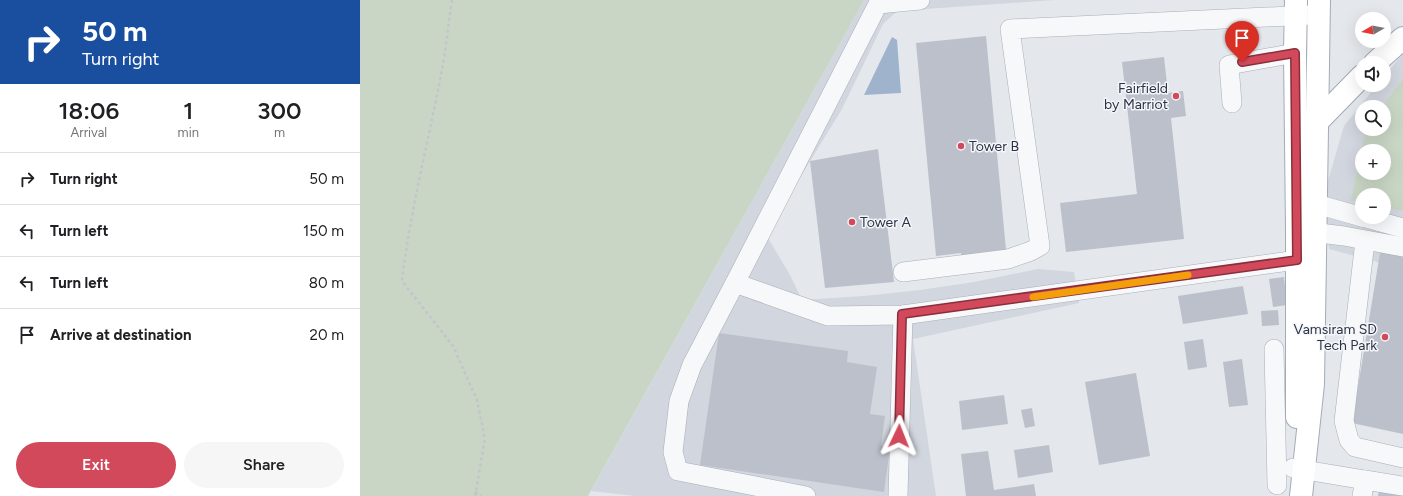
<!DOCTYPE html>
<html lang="en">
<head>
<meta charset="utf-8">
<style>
	:root { --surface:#fff; --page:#f6f6f6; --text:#202124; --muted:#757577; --line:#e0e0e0; --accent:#d1495b }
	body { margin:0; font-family:Figtree,sans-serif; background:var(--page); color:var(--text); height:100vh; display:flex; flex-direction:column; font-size:15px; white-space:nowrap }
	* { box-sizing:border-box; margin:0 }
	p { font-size:13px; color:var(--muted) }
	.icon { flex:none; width:22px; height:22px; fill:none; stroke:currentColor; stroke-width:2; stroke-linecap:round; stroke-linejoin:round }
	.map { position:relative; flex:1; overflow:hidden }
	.sheet { display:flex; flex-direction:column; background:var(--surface); width:360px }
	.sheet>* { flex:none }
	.banner { background:#1a4fa0; color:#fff; overflow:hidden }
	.needle { width:26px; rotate:261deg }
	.buttons { position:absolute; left:995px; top:12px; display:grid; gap:8px }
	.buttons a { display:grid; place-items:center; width:36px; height:36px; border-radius:50%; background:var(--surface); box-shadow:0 4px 16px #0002; font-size:20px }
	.pin { position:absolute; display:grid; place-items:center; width:34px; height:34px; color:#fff; margin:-41px -17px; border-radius:50% 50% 50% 0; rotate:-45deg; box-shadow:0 0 4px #0007 }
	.pin .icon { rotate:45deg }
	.me { position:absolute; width:44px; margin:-22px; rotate:2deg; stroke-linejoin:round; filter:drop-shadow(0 0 3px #0008) }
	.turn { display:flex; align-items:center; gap:14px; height:84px; padding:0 16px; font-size:18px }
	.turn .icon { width:52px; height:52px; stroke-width:2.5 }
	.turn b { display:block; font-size:28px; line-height:34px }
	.eta { display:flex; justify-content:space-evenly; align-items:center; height:68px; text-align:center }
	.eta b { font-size:24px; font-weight:600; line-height:28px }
	.button { display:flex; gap:8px; margin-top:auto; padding:8px 16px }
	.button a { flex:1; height:46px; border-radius:24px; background:var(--accent); color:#fff; font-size:16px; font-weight:600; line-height:46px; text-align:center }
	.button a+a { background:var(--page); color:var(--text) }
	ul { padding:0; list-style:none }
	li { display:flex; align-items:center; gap:12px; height:52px; padding:0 16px; border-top:1px solid var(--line) }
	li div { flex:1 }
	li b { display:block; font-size:15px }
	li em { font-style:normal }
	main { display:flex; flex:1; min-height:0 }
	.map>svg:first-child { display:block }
</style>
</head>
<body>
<main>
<section class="sheet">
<div class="banner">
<div class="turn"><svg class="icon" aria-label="right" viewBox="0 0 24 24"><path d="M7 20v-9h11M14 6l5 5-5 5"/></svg><div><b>50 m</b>Turn right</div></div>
</div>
<div class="eta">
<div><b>18:06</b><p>Arrival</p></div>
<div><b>1</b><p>min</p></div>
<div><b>300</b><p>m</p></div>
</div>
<ul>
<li><svg class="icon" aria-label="right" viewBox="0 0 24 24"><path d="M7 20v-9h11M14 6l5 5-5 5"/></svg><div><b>Turn right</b></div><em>50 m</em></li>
<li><svg class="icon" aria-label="left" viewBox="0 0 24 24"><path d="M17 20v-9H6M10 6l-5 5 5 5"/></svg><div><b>Turn left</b></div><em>150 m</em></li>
<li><svg class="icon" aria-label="left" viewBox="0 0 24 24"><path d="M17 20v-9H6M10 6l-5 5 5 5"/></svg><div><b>Turn left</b></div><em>80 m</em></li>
<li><svg class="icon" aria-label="arrive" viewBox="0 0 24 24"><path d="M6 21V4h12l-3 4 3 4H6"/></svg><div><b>Arrive at destination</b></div><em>20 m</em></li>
</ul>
<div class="button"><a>Exit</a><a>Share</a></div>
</section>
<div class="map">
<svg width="1043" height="496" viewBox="0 0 1043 496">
	<rect width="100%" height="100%" fill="#e4e7ec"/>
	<g fill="#d2d6de" fill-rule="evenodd">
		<polygon points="504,0 694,0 537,11 523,24 482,109 430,194 408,238 430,275 442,300 504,296 560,290 614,282 678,269 714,272 719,303 553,339 576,496 275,496 231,491"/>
		<path d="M 1043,53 L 1043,269 L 969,249 L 965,191 L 984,126 L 1017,85 L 1024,85 L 1024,77 ZM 1002,107 L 1024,107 L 1024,129 L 1002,129 ZM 1002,151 L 1024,151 L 1024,173 L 1002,173 ZM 1002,195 L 1024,195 L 1024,217 L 1002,217 Z"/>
	</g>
	<g fill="#c9d6c5" fill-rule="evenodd">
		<polygon points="0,0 504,0 228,496 0,496"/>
		<path d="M 1043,79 L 1043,211 L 1024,207 L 1024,195 L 1002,195 L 1002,202 L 991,200 L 1006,129 L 1024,129 L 1024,107 L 1022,107 ZM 1002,151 L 1024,151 L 1024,173 L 1002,173 Z"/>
	</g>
	<polygon fill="#9fb4cc" points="532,37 537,40 541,93 504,95"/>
	<g fill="#bbc0ca">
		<polygon points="626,36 646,250 601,262 601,253 576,256 556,43"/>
		<polygon points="804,57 808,93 823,91 826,116 811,118 824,239 706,252 700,203 777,194 762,62"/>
		<polygon points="518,149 534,282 465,288 450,161"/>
		<polygon points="1021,247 1043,252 1043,434 992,423"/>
		<polygon points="924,277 927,305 913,307 909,279"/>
		<polygon points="883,286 888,314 823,324 818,296"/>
		<polygon points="918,310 919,325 902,326 901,311"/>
		<polygon points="359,333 488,351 487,362 517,367 510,414 525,416 521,446 530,448 524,492 340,465"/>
		<polygon points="843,339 847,367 828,370 824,342"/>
		<polygon points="882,359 888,405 869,407 863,362"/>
		<polygon points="776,373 790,456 739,465 725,382"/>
		<polygon points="644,395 648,424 602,430 599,401"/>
		<polygon points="672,408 675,426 665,428 661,410"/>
		<polygon points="689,445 693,472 658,478 654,450"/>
		<polygon points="628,451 634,490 674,484 676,496 606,496 601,454"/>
		<polygon points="1020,486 1043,493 1043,496 1018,496"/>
	</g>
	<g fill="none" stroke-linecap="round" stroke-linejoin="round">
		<defs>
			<g id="minor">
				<polyline points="560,0 518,4 375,283 468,316 543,315 937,260"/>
				<polyline points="872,103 869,65 935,53"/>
				<polyline points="942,200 1002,217"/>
				<polyline points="1003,217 1043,228"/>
				<polyline points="942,231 984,236 1043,247"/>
				<polyline points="1005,241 984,421 989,440 995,447 1043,458"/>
				<polyline points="543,272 648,259 671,251 680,246 650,29 951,15"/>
				<polyline points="375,283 332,365 319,401 313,452 318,471 446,496"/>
				<polyline points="914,349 917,485"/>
				<polyline points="933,468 1005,480"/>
				<polyline points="538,496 543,315"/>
				<polyline points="1002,496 1005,480 1043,486"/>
			</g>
			<g id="major">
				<polyline points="936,0 935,53 937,230 937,417"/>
				<polyline points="1015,63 1043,38"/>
				<polyline points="951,121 958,121 1002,76"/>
				<polyline points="941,496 953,384 959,0"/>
			</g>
		</defs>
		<use href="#minor" stroke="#a9aeb7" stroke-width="20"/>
		<use href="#major" stroke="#a3abb8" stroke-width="24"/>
		<g stroke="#c2c5cb" stroke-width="2.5" stroke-dasharray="3 3" stroke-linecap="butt">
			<path d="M 92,0 C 88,25 86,51 81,75 C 68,143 50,212 42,281 L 93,346 L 117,400 L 125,439 L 115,496"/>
			<polyline points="115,492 121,496"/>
		</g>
		<use href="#minor" stroke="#f7f8fa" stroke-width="19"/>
		<use href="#major" stroke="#fff" stroke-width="22"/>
	</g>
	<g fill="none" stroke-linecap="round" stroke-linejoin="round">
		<defs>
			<polyline id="route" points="539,436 542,314 937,260 935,53 882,62"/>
		</defs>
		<use href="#route" stroke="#882f3b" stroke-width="10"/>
		<use href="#route" stroke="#d1495b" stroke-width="7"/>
		<polyline stroke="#f59e0b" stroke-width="7" points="673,297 828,275"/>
	</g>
	<g fill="#d1495b" stroke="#f4f6f9" stroke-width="1.5">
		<circle cx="816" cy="96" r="4"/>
		<circle cx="601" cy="146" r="4"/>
		<circle cx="492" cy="222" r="4"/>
		<circle cx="1025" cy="337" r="4"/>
	</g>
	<g text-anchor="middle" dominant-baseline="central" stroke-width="3" stroke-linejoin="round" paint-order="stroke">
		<g font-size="14" fill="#2b3445" stroke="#f4f6f9" text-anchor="end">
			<text x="808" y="88">Fairfield<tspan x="808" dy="16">by Marriot</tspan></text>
			<text x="609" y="146" text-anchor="start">Tower B</text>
			<text x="500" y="222" text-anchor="start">Tower A</text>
			<text x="1017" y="329">Vamsiram SD<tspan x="1017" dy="16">Tech Park</tspan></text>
		</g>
	</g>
</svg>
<div class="buttons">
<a><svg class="needle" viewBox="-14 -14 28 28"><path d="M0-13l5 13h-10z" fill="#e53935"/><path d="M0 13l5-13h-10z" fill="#757577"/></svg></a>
<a><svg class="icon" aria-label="sound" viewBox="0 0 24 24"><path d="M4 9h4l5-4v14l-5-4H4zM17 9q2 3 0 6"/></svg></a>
<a><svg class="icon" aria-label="search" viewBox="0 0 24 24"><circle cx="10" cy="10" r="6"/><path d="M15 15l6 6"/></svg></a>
<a>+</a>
<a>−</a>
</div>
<div class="pin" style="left:882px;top:62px;background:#d93025"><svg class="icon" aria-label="arrive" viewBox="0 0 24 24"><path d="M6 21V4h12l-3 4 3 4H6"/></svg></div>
<svg class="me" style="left:539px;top:436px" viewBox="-20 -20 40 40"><path d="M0-17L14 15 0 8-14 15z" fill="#d1495b" stroke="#fff" stroke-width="4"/></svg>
</div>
</main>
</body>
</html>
